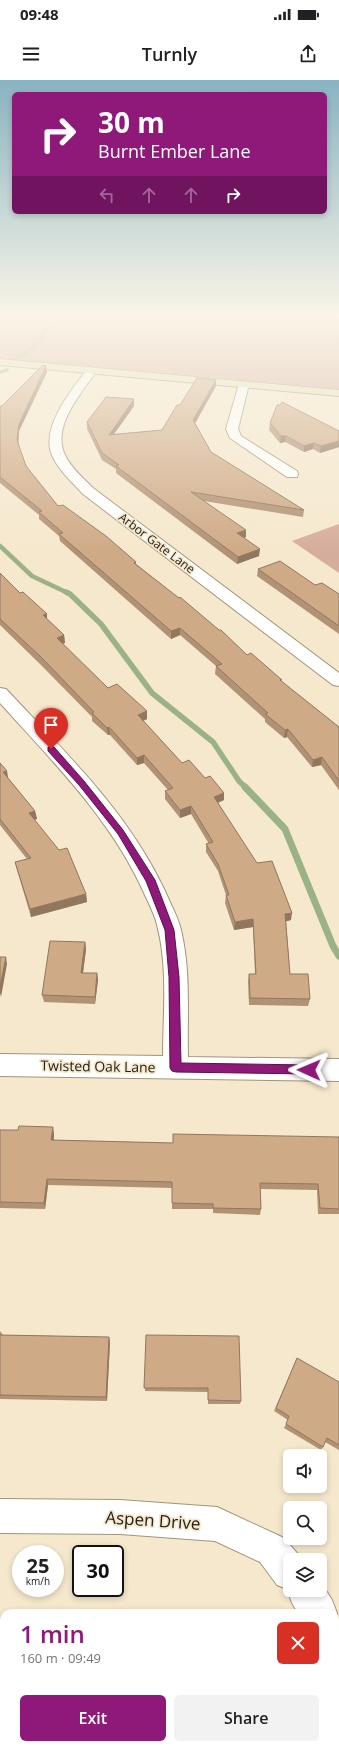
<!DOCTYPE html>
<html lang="en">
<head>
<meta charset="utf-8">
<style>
	:root { --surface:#fff; --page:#f2f2f2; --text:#202124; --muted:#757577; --accent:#8e1979 }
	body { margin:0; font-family:"Open Sans",sans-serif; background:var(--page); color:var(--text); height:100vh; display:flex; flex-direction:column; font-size:15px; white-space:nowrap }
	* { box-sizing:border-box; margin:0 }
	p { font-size:13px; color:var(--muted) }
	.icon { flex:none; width:22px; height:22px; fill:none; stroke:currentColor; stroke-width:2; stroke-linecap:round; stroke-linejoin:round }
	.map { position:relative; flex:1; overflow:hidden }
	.details { position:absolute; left:0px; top:1529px; width:339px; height:140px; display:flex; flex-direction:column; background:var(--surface); border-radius:12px 12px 0 0; box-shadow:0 2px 6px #0003 }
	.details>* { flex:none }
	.guide { position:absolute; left:12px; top:12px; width:315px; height:122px; border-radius:6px; box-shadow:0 2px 6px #0003; background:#8e1979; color:#fff; overflow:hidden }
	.controls { position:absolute; left:283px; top:1369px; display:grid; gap:8px }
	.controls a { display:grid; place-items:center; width:44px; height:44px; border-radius:6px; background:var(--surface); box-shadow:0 2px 6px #0003; font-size:20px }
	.speed { position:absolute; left:12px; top:1465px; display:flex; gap:8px; font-size:20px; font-weight:700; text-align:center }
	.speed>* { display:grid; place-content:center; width:52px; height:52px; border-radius:50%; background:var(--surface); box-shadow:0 2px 6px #0003; line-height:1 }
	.speed small { font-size:10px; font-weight:400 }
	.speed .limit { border:2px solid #111; border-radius:6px; background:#fff; color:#111 }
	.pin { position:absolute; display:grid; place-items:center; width:34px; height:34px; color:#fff; margin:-41px -17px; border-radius:50% 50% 50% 0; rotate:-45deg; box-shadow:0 0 4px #0007 }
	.pin .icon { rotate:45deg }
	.me { position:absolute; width:44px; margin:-22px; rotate:271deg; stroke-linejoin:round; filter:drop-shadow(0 0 3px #0008) }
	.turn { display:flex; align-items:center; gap:14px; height:84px; padding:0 20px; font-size:18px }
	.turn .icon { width:52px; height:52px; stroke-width:2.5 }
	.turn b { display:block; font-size:28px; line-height:34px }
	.lanes { display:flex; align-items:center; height:38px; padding:0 20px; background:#0003; justify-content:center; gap:20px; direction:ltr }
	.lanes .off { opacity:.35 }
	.round { display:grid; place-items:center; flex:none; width:42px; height:42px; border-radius:6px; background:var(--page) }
	.head { display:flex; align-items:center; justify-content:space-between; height:68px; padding:0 20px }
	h1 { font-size:24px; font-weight:600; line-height:30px; color:var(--accent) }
	.action { display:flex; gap:8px; margin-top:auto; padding:8px 20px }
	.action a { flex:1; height:46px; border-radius:6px; background:var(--accent); color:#fff; font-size:16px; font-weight:600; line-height:46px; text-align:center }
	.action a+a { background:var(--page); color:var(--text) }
	.status { display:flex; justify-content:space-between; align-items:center; height:28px; padding:0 20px; background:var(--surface); direction:ltr }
	.status svg { height:11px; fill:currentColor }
	header { display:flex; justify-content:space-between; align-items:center; height:52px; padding:0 20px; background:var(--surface); font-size:18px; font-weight:600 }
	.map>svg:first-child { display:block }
</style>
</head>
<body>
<div class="status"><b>09:48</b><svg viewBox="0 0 49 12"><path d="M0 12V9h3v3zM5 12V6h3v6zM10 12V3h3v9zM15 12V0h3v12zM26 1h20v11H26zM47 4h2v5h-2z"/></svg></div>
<header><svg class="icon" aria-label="menu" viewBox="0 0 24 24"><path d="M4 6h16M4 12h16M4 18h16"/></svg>Turnly<svg class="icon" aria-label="share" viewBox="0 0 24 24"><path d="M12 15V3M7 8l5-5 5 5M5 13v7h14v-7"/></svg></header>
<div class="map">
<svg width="339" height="1669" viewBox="0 0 339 1669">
	<rect width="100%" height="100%" fill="#f5e8cd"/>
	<g fill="#d6ad9d">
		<polygon points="0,237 339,237 339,309 0,278"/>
		<polygon points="339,444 339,493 292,461"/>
	</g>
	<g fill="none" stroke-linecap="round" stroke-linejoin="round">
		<g stroke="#9bb287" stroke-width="3.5">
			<polyline points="18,278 38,263 43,256 44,252 52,245 56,237"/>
			<polyline points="0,292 7,290"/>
		</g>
		<polyline stroke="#9bb287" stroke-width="4.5" points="0,466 32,496 68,513"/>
		<polyline stroke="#9bb287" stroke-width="5.5" points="66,512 70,514 101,544 152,613 213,662 239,701 246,708"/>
		<polyline stroke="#9bb287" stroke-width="7" points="245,707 285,749 333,866 339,876"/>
		<defs>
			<g id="street">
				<path d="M 92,287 L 97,290 C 82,313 51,346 65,375 C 71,388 83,398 93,408 L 339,593 L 339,606 L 333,605 L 83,414 C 72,402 57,389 51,373 C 42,344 73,309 88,288 Z"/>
				<polygon points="244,301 249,304 238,349 241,356 297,391 298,394 297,397 287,397 230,358 226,349 239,304"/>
				<path d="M 0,608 L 6,609 C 65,672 128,732 165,811 C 170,823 178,837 181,850 C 191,891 187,935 188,977 L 339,979 L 339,1001 L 0,996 L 0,974 L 163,976 C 163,935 168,890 158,849 C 156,837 149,824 144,813 C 111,739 53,682 0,623 Z"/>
				<polygon points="0,1419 120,1420 217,1427 284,1458 303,1480 290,1480 290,1510 320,1510 320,1501 332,1520 337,1533 335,1539 335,1533 298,1533 292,1523 287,1509 277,1505 260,1482 215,1461 120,1454 0,1453"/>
				<polygon points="335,1545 339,1547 339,1590 335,1588"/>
			</g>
			<polygon id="secondary" points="0,279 339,310 339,316 0,285"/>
		</defs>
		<use href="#street" stroke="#a0957b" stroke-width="2"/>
		<use href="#secondary" stroke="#a0957b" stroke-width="2"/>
		<use href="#street" fill="#fff" fill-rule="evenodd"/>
		<use href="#secondary" fill="#e3e2b9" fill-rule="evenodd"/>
	</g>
	<g fill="#b29274">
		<polygon points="47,292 19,351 18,364 26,386 58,426 136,482 136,484 247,575 281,602 339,647 339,710 321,685 312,687 287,657 284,658 265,642 265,639 215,594 216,586 180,555 171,559 60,461 59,456 39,439 39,435 0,403 0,326 2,326"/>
		<polygon points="216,300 216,306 195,343 211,372 304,430 303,437 204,421 246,457 244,458 259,476 237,484 116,393 116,389 102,380 87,349 87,342 134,326 114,354 162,350 180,325"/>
		<polygon points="270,343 339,351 339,367 320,373 313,369 304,372 285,362 280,363 269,350"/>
		<polygon points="258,489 315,505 339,514 339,554 257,496"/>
		<polygon points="0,493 20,513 47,534 47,539 64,555 65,563 62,564 108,608 147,631 147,639 143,641 182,683 205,698 224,713 224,720 218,723 291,840 286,841 290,894 310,919 308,926 249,925 248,901 249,894 255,894 253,847 234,850 225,823 226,815 218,791 206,772 206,764 209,764 191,734 180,738 165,719 165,711 168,710 144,683 137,685 110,655 108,655 92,641 92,637 41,585 0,545"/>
		<polygon points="0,683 7,691 8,698 35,731 37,739 34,740 86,814 87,822 31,837 17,790 15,782 27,779 0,745"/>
		<polygon points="85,862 86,869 83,893 97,893 98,900 95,924 44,922 42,915"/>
		<polygon points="0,1050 54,1053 54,1060 173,1063 339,1057 339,1134 318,1134 317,1110 260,1109 261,1129 260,1135 213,1133 213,1129 172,1129 172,1108 48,1105 45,1129 0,1128"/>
		<polygon points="0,1251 3,1255 109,1257 110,1262 107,1321 0,1319"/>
		<polygon points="146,1255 241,1321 240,1324 208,1324 208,1312 145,1311"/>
		<polygon points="297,1278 339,1302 339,1370 325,1362 323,1367 321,1370 284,1348 288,1340 274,1331"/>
	</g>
	<g fill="#91775e">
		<polygon points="46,286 47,292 19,351 18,367 17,360 19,344"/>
		<polygon points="216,300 216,306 193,347 193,340"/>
		<polygon points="134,319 134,326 109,361 109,355"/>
		<polygon points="281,356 286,356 285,362 280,363"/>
		<polygon points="339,361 339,367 320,373 321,366"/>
		<polygon points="314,363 313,369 304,372 304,366"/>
		<polygon points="246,450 246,457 237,460 237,453"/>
		<polygon points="260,469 259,476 237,484 238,477"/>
		<polygon points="47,534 47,542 43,535"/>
		<polygon points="180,548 180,555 171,559 171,551"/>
		<polygon points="64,555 65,563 57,565 57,558"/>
		<polygon points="147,631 147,639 138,643 138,635"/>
		<polygon points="109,647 110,655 108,655 107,648"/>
		<polygon points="288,649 287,657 284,658 285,650"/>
		<polygon points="144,675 144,683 137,685 137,678"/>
		<polygon points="322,677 321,685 312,687 313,680"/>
		<polygon points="7,691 8,699 3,692"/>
		<polygon points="224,713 224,720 214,724 214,717"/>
		<polygon points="191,726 191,734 180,738 180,730"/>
		<polygon points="35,731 37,739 30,741 29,733"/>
		<polygon points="86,814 87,822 31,837 30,829"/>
		<polygon points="292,833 291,840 284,842 285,834"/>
		<polygon points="253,839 253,847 234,850 235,842"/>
		<polygon points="85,862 86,869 82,900 81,893"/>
		<polygon points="6,877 7,884 1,917 0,913 0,906"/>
		<polygon points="97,893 98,900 95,924 95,917"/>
		<polygon points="53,1047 54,1053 53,1067 51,1060"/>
		<polygon points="47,1099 48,1105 45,1129 44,1123"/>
		<polygon points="109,1257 110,1262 107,1321 106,1317"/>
	</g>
	<g fill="#cfaa87" stroke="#91775e">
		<polygon points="43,285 46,286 19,344 17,360 26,386 58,426 63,425 106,456 136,482 134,483 179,518 180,517 219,550 221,550 247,575 251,573 282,600 280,600 339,647 339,701 322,677 313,680 288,649 285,650 265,634 268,633 216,586 222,584 180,548 171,551 59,454 63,453 39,432 42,431 0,397 0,326 2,326"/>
		<polygon points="197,298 216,300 193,340 211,372 304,430 191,412 246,450 237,453 260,469 238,477 116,386 119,385 102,373 87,342 106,317 134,319 109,355 162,350 177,325 180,325"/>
		<polygon points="282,322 339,351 339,361 321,366 314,363 304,366 286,356 281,356 270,343 277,325 280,325"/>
		<polygon points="280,481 315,505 322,503 339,514 339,546 258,489"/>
		<polygon points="0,493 20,513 23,512 47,534 43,535 64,555 57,558 108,608 117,604 147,631 138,635 182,683 189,680 205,698 210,696 224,713 214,717 257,783 272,781 292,833 285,834 290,894 308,894 310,919 250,918 249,894 256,894 253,839 235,842 226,815 229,815 218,784 206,764 213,762 191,726 180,730 165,711 173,708 144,675 137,678 109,647 107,648 92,633 94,632 41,577 0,539"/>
		<polygon points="0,683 7,691 3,692 35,731 29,733 59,770 67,768 86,814 30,829 15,782 31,778 0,739"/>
		<polygon points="50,861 85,862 81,893 97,893 95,917 42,915"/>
		<polygon points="0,877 6,877 0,906"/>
		<polygon points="19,1046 53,1047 51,1060 173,1063 173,1054 339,1057 339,1129 320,1128 318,1104 260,1103 261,1129 213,1128 213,1124 172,1123 172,1102 47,1099 44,1123 0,1122 0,1050 18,1050"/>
		<polygon points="0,1255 109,1257 106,1317 0,1315"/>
		<polygon points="146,1255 239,1256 241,1321 208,1320 208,1308 144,1308"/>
		<polygon points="297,1278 339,1302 339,1365 327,1358 323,1367 286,1344 289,1336 276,1328"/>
		<polygon points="118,1665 223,1665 223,1669 117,1669"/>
	</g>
	<linearGradient id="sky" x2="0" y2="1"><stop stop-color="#89b3c1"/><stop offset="0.5" stop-color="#faf5e8"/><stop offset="1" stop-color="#faf5e8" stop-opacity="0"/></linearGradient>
	<rect width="339" height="471" fill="url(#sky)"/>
	<polygon fill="#8e1979" stroke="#5c104f" points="48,667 54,667 84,701 123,750 155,800 174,850 179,897 181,983 309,985 313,986 315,990 313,993 309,994 176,992 172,991 170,988 169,897 165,850 146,801 118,754 79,705 48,671"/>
	<g text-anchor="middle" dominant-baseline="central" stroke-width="3.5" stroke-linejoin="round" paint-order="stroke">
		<g font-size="12" fill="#262218" stroke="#f5e8cd">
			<text transform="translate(157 463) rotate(37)">Arbor Gate Lane</text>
		</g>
		<g font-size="14" fill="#262218" stroke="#f5e8cd">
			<text transform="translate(98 986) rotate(1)">Twisted Oak Lane</text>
		</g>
		<g font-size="17" fill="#262218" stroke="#f5e8cd">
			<text transform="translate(153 1440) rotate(4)">Aspen Drive</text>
		</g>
	</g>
</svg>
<div class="controls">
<a><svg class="icon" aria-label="sound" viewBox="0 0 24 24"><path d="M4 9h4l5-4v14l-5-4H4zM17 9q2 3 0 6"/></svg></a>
<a><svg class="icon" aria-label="search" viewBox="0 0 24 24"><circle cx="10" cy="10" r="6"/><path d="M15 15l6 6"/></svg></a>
<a><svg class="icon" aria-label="layers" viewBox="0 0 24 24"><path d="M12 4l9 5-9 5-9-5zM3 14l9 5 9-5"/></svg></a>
</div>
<div class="speed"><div>25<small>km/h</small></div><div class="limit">30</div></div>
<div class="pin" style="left:51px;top:669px;background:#d93025"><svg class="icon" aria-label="arrive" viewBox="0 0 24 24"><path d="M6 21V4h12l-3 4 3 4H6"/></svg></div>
<svg class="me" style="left:309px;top:990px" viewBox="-20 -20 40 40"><path d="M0-17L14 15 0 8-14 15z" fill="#8e1979" stroke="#fff" stroke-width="4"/></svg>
<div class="guide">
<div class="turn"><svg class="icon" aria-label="right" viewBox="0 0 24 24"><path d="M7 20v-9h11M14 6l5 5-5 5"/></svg><div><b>30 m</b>Burnt Ember Lane</div></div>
<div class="lanes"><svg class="icon off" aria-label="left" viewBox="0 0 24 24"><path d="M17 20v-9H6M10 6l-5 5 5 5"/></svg><svg class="icon off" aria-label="ahead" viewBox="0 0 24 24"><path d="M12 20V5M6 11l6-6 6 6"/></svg><svg class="icon off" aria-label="ahead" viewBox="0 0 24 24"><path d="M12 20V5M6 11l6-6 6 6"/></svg><svg class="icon" aria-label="right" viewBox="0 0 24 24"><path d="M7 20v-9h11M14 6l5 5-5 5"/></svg></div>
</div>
<section class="details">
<div class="head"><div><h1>1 min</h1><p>160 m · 09:49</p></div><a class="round" style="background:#d93025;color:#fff"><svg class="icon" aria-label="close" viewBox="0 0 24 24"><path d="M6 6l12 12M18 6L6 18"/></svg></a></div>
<div class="action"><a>Exit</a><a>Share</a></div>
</section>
</div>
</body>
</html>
